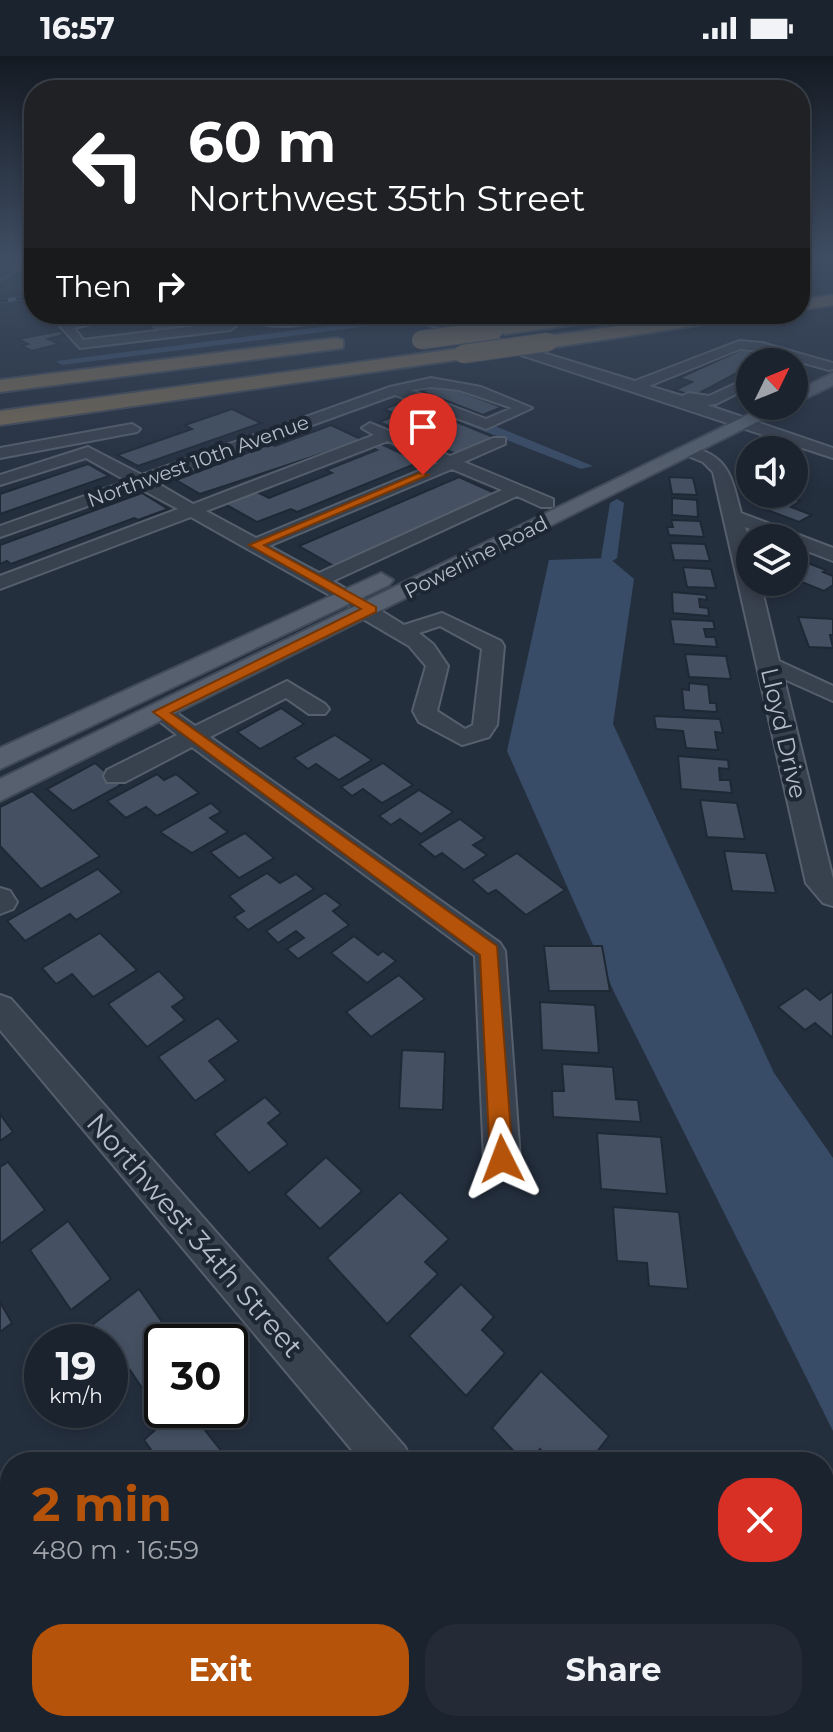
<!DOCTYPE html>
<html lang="en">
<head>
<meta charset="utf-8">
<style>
	:root { --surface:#1b232e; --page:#242b36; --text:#f1f3f6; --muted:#a0a4aa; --line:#39404a; --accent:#b45309 }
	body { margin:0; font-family:Montserrat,sans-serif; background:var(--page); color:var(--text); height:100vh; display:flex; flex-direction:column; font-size:30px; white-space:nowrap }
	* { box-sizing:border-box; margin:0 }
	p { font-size:26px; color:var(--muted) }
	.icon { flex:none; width:44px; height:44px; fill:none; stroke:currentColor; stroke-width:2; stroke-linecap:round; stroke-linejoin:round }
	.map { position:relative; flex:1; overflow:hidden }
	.side { position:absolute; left:0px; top:1396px; width:834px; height:280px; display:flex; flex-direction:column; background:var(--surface); border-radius:32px 32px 0 0; box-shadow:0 4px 12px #0003,0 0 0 2px var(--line) }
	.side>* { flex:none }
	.hud { position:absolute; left:24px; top:24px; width:786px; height:244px; border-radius:32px; box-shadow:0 4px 12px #0003,0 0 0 2px var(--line); background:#202124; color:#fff; overflow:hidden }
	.needle { width:52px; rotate:47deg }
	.controls { position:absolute; left:736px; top:292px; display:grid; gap:16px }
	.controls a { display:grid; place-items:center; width:72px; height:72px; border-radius:50%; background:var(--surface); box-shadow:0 4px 12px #0003,0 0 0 2px var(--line); font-size:40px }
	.speed { position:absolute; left:24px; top:1268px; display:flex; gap:16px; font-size:40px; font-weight:700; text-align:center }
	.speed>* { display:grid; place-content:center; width:104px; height:104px; border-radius:50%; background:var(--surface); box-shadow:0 4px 12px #0003,0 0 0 2px var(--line); line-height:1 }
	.speed small { font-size:20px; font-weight:400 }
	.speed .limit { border:4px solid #111; border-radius:12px; background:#fff; color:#111 }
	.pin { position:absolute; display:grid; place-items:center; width:68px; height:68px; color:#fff; margin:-82px -34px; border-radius:50% 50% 50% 0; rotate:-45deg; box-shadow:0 0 8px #0007 }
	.pin .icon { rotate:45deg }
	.me { position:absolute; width:88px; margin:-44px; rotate:357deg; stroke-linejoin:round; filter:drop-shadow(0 0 6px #0008) }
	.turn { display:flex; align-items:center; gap:28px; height:168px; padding:0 32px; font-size:36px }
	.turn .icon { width:104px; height:104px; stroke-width:2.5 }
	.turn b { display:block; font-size:56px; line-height:68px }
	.then { display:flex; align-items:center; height:76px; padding:0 32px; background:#0003; gap:16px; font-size:30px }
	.round { display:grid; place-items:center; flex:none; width:84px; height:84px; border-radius:32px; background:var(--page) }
	.overview { display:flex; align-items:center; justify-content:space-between; height:136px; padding:0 32px }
	h1 { font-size:48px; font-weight:700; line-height:60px; color:var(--accent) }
	.primary-button { display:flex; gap:16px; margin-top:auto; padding:16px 32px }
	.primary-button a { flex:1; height:92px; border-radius:32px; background:var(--accent); color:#fff; font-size:32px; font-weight:700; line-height:92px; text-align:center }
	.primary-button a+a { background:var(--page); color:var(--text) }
	.status { display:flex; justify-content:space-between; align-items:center; height:56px; padding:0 40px; background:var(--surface); direction:ltr }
	.status svg { height:22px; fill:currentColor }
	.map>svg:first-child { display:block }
</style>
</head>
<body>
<div class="status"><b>16:57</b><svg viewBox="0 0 49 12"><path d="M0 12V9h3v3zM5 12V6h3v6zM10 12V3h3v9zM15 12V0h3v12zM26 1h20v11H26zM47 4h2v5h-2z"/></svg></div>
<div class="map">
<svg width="833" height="1676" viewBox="0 0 833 1676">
	<rect width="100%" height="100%" fill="#242f3e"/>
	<polygon fill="#263c3f" points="0,201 34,201 34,233 0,237"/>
	<polygon fill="#394c67" points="609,502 634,523 613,668 774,1017 833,1102 833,1375 614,936 507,695 549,504"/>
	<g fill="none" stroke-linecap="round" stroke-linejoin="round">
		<g fill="#394c67" fill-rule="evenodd">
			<polygon points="453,258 438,262 433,259 433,258"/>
			<polygon points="389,262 393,267 62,309 56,305"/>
			<polygon points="453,357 463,357 593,410 581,413 453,363"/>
			<polygon points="617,443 624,447 617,502 609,507 601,502 610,447"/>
		</g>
	</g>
	<g fill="#455162" stroke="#1f2835" stroke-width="2">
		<polygon points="162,259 164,262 186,259 195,272 155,277 145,261"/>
		<polygon points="59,275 66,278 48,283 59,288 32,295 21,290 28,288 18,283"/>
		<polygon points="743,293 769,301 750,306 750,310 694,340 675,334 692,326 679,322"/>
		<polygon points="440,328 502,351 483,359 421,335"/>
		<polygon points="405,345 496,382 456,398 379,366 397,359 384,353"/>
		<polygon points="232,353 261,367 138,410 117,399 192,373 185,369"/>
		<polygon points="331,369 363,384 200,438 176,424 270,388 275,390"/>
		<polygon points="379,387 420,406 297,456 291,453 257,466 223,447 255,435 269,442 332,417 326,414 377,394 370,391"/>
		<polygon points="88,408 109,420 0,458 0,438"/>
		<polygon points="459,421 495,437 334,510 299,490"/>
		<polygon points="669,421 693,422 697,439 672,438"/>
		<polygon points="142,437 168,453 138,464 134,462 11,508 7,505 0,508 0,489"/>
		<polygon points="785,439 800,445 791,451 812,459 799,466 762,452"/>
		<polygon points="672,442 697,444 698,461 672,459"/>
		<polygon points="671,464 700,465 704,481 669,479 667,471 673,471"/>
		<polygon points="670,487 705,488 710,505 674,504"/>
		<polygon points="797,503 826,514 823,516 833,520 833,529 824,535 794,523"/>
		<polygon points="683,511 711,513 716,532 687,531"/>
		<polygon points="672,536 706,539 707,544 699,543 700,551 708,552 709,560 673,557"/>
		<polygon points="798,561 833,563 833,579 830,579 833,592 809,591"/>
		<polygon points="670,563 713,565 715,573 704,573 706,581 715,581 717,591 674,588"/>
		<polygon points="685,598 726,600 731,623 689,621"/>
		<polygon points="689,627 708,629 710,647 716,647 717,656 684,654 682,633 689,634"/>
		<polygon points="281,652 304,668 260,693 237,676"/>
		<polygon points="654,660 720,663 723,677 715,676 718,694 686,692 683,675 656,673"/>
		<polygon points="335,679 372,704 339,724 316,708 308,713 294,702"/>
		<polygon points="678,700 728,704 729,713 719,712 720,724 730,724 732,737 681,733"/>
		<polygon points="95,707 121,729 73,755 47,733"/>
		<polygon points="383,707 413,729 382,747 363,733 352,740 341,731"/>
		<polygon points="157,718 164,724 176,718 199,737 157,760 146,751 126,762 107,745"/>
		<polygon points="419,734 453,756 421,778 400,763 391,769 379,760"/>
		<polygon points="32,735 100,800 41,833 0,790 0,751"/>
		<polygon points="700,744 737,747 745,783 707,781"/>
		<polygon points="211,747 221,756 210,762 228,776 192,797 160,776"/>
		<polygon points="460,763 485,782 473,789 487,799 464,814 442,797 435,801 419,788"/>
		<polygon points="245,777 274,802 239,822 210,796"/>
		<polygon points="724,795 766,797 776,837 732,835"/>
		<polygon points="517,797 565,834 526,859 496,834 488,838 472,824"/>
		<polygon points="98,813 122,836 76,864 70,858 25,885 7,865"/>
		<polygon points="267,817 280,827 296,818 314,833 248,874 234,861 244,855 229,840"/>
		<polygon points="325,837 341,849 333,855 349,869 298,903 287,893 304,882 296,875 278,887 266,875"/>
		<polygon points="100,877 137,914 93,941 72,918 56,928 42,912"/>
		<polygon points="354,880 378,899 383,895 396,905 367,927 331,897"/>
		<polygon points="544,890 602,890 610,935 549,935"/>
		<polygon points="159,915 185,942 172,951 185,964 147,991 108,948"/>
		<polygon points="399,919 425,943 371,981 346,956"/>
		<polygon points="806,932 820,944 833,935 833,982 815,967 805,974 778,951"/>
		<polygon points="540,946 595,949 599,997 542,994"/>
		<polygon points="218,962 239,985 209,1005 226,1024 195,1045 158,1001"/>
		<polygon points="402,994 445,996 443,1054 399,1052"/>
		<polygon points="562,1008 613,1011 616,1043 638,1044 641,1066 553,1061 552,1035 564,1035"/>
		<polygon points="265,1041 281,1057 268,1067 288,1088 249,1117 214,1078"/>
		<polygon points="0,1058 13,1076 0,1085"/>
		<polygon points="597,1077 661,1081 667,1138 601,1133"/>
		<polygon points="326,1101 362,1135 320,1173 285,1138"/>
		<polygon points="8,1106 45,1154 0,1188 0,1111"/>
		<polygon points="400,1136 449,1183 425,1206 438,1218 387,1268 327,1202"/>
		<polygon points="613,1151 679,1156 688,1233 649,1230 647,1207 617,1205"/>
		<polygon points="68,1165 111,1223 71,1254 30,1194"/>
		<polygon points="461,1228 494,1261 482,1274 505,1297 466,1340 409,1280"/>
		<polygon points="139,1233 176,1286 162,1286 162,1320 144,1335 130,1314 112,1328 110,1286 101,1286 92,1269"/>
		<polygon points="0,1246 12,1267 0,1276"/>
		<polygon points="541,1315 609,1380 589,1406 553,1406 540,1393 530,1406 524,1406 492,1372"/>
		<polygon points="177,1354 189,1354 226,1401 221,1406 160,1406 144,1384"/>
		<polygon points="824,1648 833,1657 833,1676 768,1676 759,1666 824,1666"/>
		<polygon points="17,1666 47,1666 52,1676 7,1676"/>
		<polygon points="340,1666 385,1666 377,1676 347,1676"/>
		<polygon points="416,1666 453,1666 448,1672 452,1676 408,1676"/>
	</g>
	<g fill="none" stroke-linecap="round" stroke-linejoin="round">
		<defs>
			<g id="minor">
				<polygon points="0,201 19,212 0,224 0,216 5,212 0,209"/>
				<polygon points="800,201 833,201 833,204 800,206"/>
				<polygon points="109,258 135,258 74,272 83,284 221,267 217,262 219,258 231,258 229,262 236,270 230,274 80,292 60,270"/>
				<path d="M 317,258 L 343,258 C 329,268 271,275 257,265 C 270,256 300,261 317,258 Z"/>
				<polygon points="397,258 416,258 635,325 739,285 762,287 833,307 833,313 829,314 761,295 740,293 649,330 682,340 689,337 709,340 750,321 750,331 716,348 707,349 833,392 833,402"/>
				<path d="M 431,322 L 481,331 L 532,352 L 486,373 L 395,339 L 155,426 L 193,448 L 374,379 L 362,372 L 370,367 L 450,400 L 493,382 L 505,382 L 505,388 L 464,406 L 553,443 L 553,451 L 541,451 L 517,440 L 333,525 L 404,569 L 442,557 L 501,585 L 504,590 L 497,669 L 489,681 L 462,689 L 419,666 L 413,655 L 426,610 L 409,590 L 358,560 L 356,554 L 191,461 L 0,533 L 0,520 L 178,453 L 139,432 L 0,481 L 0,470 L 127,425 L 86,402 L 0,429 L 0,419 L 88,391 L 142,419 L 390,331 ZM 431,331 L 459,334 L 512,352 L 486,363 L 410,334 ZM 388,385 L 438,407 L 256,482 L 206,455 ZM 452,413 L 502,434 L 319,517 L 269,490 ZM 440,570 L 482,593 L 473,669 L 465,673 L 437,655 L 448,610 L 433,588 L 419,577 Z"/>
				<polygon points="132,368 140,373 137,376 0,402 0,392"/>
				<path d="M 689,390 C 730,401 731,420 741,457 L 833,492 L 833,505 L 794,490 L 794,482 L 774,482 L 745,471 L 750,489 L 750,526 L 760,526 L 779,605 L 833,630 L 833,645 L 784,623 L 833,823 L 833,850 L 823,847 L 806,827 L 713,416 L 703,406 L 683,398 L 683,392 Z"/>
				<polygon points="287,625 325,648 329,653 325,658 309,658 286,642 210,681 500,887 505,895 520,1103 514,1114 502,1119 490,1114 484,1103 475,900 192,691 125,726 107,726 104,720 107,714 177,679 148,656 152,651 168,651 195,670"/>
				<polygon points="0,832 10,835 17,846 13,853 0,858"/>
				<polygon points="0,939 11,943 405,1391 412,1406 362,1406 0,974"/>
				<polygon points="588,1666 643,1666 647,1676 592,1676"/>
			</g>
			<g id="major">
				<polygon points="833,317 833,329 794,348 794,336"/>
				<polygon points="766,350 789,350 0,745 0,723"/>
				<polygon points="381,517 393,524 389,529 0,713 0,692"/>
			</g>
			<g id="highway">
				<polygon points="833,239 833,249 800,254 800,244"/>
				<polygon points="576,258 588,263 579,268 505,278 496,273 505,268"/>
				<polygon points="702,258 748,258 739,263 548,292 539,286 548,280"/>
				<polygon points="336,282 343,284 343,292 0,336 0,324"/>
				<polygon points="463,292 473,298 470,302 0,369 0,355"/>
			</g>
		</defs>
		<use href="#minor" stroke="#565f6c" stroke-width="4"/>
		<use href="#major" stroke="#414a57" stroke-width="4"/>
		<use href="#highway" stroke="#434c59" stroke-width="4"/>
		<use href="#minor" fill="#38414e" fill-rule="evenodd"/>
		<use href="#major" fill="#56606e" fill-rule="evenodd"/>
		<use href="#highway" fill="#746855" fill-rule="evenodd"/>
		<defs>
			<polyline id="rail" points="0,245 34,241"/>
		</defs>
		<use href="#rail" stroke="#5a6575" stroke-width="4"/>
		<use href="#rail" stroke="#1d2633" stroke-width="3" stroke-dasharray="8" stroke-linecap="butt"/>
		<defs>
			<g id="highway-bridge">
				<polyline points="421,284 494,274"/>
				<polyline points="463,298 548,286"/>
			</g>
		</defs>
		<use href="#highway-bridge" stroke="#434c59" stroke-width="20" stroke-linecap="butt"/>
		<use href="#highway-bridge" stroke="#746855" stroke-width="18"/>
	</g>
	<linearGradient id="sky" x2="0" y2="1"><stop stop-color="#141a22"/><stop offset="0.46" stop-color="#3f4d63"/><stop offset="1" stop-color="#3f4d63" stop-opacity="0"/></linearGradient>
	<rect width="833" height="436" fill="url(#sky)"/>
	<polygon fill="#b45309" stroke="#753606" stroke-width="2" points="419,417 428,419 264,489 376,551 376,556 171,657 497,890 513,1103 510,1110 502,1113 494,1110 490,1103 480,899 153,656 361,553 249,489"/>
	<g text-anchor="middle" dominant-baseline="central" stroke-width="8" stroke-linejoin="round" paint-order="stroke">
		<g font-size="20" fill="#b4bcc9" stroke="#1d2633">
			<text transform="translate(198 405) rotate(-20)">Northwest 10th Avenue</text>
			<text transform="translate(476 501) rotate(-27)">Powerline Road</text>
		</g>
		<g font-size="24" fill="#b4bcc9" stroke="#1d2633">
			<text transform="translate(784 677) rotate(77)">Lloyd Drive</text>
		</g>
		<g font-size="28" fill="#b4bcc9" stroke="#1d2633">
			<text transform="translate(195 1179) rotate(49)">Northwest 34th Street</text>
		</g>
	</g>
</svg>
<div class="controls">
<a><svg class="needle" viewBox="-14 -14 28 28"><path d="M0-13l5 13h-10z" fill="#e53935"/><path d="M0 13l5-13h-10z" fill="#a0a4aa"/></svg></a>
<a><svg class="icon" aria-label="sound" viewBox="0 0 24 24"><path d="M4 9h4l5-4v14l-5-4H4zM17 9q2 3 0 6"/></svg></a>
<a><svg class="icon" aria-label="layers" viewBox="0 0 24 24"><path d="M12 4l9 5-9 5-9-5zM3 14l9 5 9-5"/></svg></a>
</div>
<div class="speed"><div>19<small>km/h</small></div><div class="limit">30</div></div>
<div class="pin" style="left:423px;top:419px;background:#d93025"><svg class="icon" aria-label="arrive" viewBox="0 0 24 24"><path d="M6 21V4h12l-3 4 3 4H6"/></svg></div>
<svg class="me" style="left:502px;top:1103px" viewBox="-20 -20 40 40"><path d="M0-17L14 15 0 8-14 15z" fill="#b45309" stroke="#fff" stroke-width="4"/></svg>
<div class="hud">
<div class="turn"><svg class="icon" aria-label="left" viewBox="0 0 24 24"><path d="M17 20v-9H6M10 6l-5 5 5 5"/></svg><div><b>60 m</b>Northwest 35th Street</div></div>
<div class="then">Then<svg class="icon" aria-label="right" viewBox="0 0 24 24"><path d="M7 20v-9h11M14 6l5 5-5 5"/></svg></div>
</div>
<section class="side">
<div class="overview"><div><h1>2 min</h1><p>480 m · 16:59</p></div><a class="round" style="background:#d93025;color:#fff"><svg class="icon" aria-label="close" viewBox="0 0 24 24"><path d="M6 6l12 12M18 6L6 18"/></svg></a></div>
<div class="primary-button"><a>Exit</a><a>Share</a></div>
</section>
</div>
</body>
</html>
